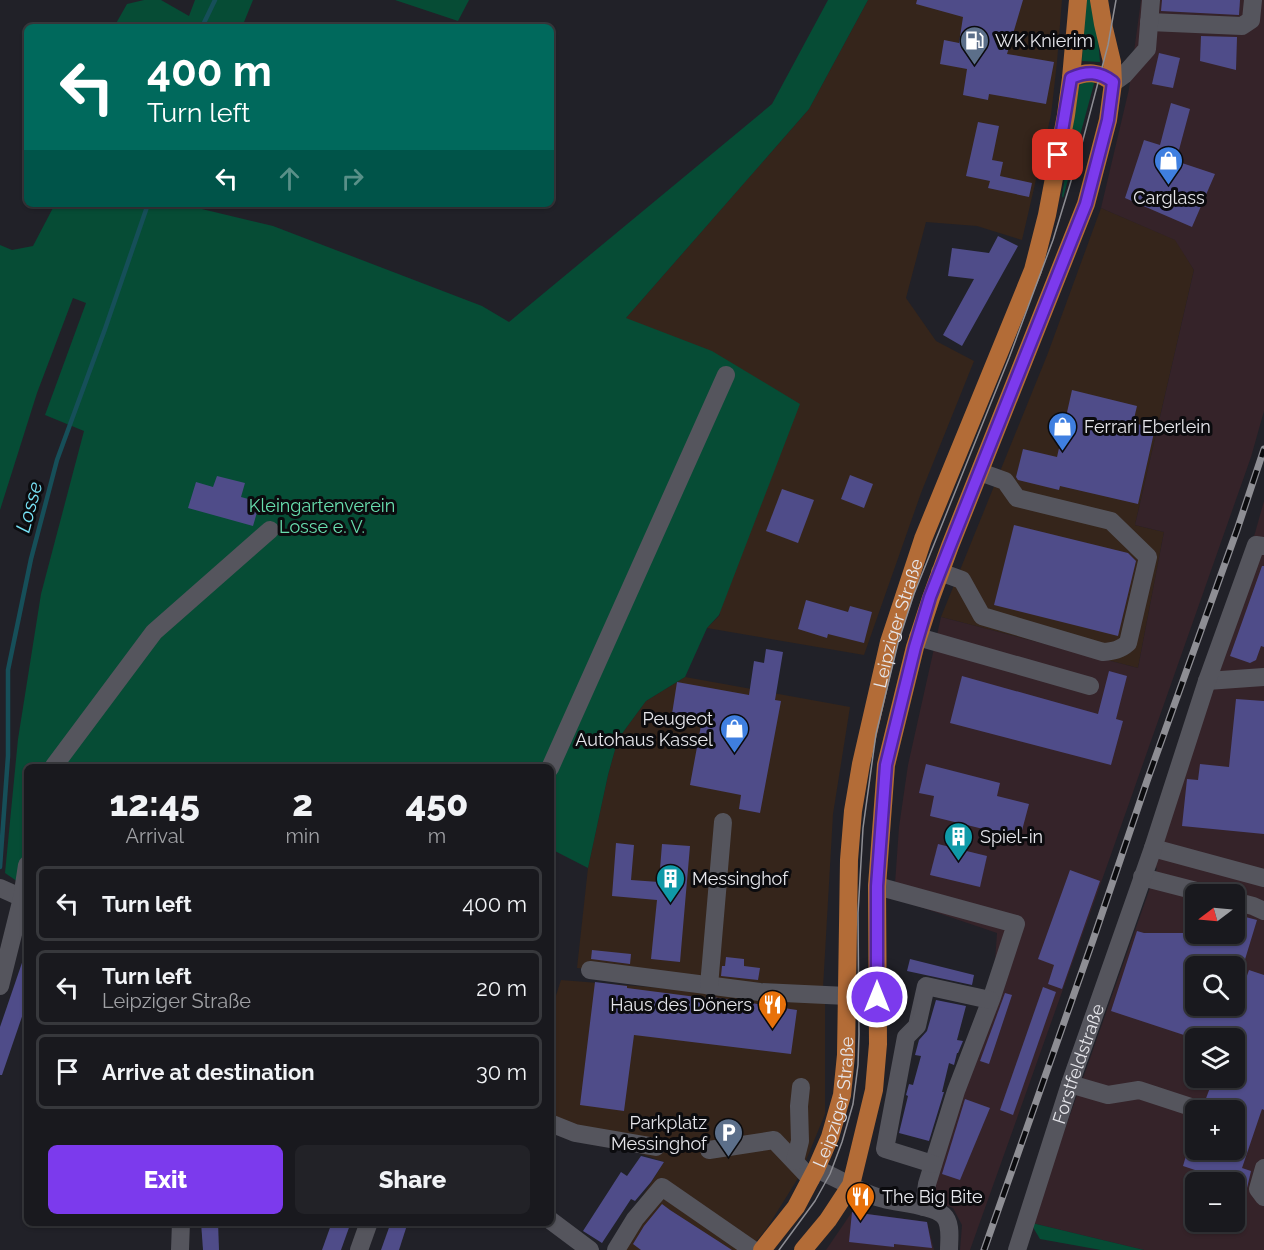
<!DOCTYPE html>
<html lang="en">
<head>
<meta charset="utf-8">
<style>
	:root { --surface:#19191e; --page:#222227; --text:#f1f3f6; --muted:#9fa0a4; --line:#37383c; --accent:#7c3aed }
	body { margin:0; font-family:Raleway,sans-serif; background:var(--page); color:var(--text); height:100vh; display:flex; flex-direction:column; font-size:22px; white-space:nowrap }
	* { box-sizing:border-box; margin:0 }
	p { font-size:20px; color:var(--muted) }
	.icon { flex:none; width:33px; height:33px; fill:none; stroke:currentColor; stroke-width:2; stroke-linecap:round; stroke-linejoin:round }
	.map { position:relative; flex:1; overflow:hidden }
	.details { position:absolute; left:24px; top:764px; width:530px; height:462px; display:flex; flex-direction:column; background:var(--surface); border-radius:9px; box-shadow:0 2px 4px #0004,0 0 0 2px var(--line) }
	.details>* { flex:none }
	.banner { position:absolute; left:24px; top:24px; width:530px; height:183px; border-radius:9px; box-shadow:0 2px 4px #0004,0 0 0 2px var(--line); background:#00695c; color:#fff; overflow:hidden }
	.needle { width:39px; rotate:254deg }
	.buttons { position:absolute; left:1185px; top:884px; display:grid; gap:12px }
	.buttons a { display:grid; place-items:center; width:60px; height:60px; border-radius:9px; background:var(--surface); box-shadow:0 2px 4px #0004,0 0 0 2px var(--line); font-size:30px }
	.pin { position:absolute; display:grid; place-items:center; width:51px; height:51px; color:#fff; margin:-26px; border-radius:12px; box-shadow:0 3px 9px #0006 }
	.me { position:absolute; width:66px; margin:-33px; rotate:0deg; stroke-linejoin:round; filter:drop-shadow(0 0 4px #0008) }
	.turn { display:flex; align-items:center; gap:21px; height:126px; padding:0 24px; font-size:27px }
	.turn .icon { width:78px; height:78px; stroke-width:2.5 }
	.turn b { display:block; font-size:42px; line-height:51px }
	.lanes { display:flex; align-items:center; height:57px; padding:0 24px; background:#0003; justify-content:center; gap:30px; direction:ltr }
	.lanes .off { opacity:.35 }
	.eta { display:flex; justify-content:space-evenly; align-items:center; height:102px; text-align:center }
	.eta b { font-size:36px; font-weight:800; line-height:42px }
	.primary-button { display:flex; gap:12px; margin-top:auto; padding:12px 24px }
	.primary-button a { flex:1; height:69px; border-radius:9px; background:var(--accent); color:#fff; font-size:24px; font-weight:800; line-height:69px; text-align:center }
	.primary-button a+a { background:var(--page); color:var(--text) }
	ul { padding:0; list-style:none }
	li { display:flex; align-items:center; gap:18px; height:75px; margin:0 12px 9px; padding:0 12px; border:3px solid var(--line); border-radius:9px }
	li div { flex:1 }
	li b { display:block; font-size:22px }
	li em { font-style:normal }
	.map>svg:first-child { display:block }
</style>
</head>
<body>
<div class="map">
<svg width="1264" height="1250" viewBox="0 0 1264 1250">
	<rect width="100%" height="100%" fill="#212128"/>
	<g fill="#35251b">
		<polygon points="868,0 1062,0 1057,62 1051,115 1022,240 977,226 926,222 906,298 936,341 974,361 921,493 864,655 707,628 720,615 625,319 809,109"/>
		<polygon points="1101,208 1176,240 1194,270 1135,525 1164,532 1138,668 941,617 1048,353"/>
		<polygon points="685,677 850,707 833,814 823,988 577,968 588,868 608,775 618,739 646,701"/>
		<polygon points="561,980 825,1001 825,1114 800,1175 767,1228 749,1250 609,1250 664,1162 630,1150 551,1114 551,1011"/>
	</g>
	<g fill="#352329" fill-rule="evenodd">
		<polygon points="1141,0 1264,0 1264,411 1251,457 1108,863 970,1250 960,1250 962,1225 953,1208 927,1198 994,976 997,933 894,898 899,827 908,765 941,617 1138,668 1164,532 1135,525 1194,270 1175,240 1101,208 1129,89"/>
		<path d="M 1264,501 L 1264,1250 L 1144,1250 L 1032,1223 L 1157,868 L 1140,861 L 1255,533 ZM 1196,894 L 1234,894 L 1234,933 L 1196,933 ZM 1196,966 L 1234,966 L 1234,1005 L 1196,1005 ZM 1196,1038 L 1234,1038 L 1234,1077 L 1196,1077 ZM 1196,1110 L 1234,1110 L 1234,1149 L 1196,1149 ZM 1196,1182 L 1234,1182 L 1234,1221 L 1196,1221 Z"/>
		<polygon points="852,1212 927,1222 934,1250 826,1250"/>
	</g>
	<g fill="#064c35">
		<polygon points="144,0 161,0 189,16 195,0 253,0 242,27 114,27 127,4"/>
		<polygon points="395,0 469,0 458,21"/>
		<polygon points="828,0 868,0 809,109 626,318 712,351 800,404 719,615 707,628 685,677 646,701 618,739 608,775 588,868 551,849 550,766 27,766 27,888 5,873 18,739 41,594 84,431 45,415 86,303 73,298 37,393 0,510 0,245 12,250 33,246 55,204 181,204 273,226 482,306 509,322 772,104"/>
		<polygon points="1085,0 1090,0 1098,40 1100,62 1082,61"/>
		<polygon points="1095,80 1063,198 1062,196 1079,86 1082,82"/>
		<polygon points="1032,1223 1144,1250 1101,1250 1040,1239 1034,1229"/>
	</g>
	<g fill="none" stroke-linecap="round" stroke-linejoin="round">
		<g stroke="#164f59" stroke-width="4.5">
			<polyline points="202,27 215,0"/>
			<polyline points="0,867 8,756 8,670 31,559 57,460 105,329 148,204"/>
		</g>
	</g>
	<g fill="#4f4c89">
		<polygon points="917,0 1023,0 1007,54 1054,62 1046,104 989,94 988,100 963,95 967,69 940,64 944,40 959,43 963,17 916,4"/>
		<polygon points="1162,0 1240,0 1239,15 1161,11"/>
		<polygon points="1201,36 1237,37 1236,70 1200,61"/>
		<polygon points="1159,53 1180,58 1173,88 1152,84"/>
		<polygon points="1171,103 1190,109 1176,161 1215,174 1192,227 1125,198 1144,140 1160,145"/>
		<polygon points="978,122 999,126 992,160 1003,162 1000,176 1032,183 1029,197 988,188 990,181 966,176"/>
		<polygon points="998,236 1018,246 962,346 943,335 974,279 948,276 952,248 989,253"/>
		<polygon points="1072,390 1137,406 1133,423 1155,428 1138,504 1060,486 1059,490 1018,480 1016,477 1023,449 1057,457"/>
		<polygon points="850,475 873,484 864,508 841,499"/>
		<polygon points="217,476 245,483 241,497 260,502 253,526 188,508 196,482 213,487"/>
		<polygon points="782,489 814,500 798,543 766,531"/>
		<polygon points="1014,525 1128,553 1136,561 1118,636 994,605"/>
		<polygon points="1262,566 1264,566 1264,647 1261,646 1256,660 1250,663 1230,656"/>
		<polygon points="806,600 848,612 850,606 872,612 864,643 828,634 827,638 798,629"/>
		<polygon points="766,649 783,652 775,700 781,701 760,813 739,809 741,795 690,785 702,720 672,714 677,682 749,695 754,661 764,663"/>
		<polygon points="1109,671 1127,676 1116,719 1123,721 1111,765 950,723 962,676 1098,714"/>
		<polygon points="1236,699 1264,701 1264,834 1182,826 1187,779 1198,780 1200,764 1229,767"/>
		<polygon points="926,764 1000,783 997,796 1029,804 1020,838 930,816 934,796 919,793"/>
		<polygon points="616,843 634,845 631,880 659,882 662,844 690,846 680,962 651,959 657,900 612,896"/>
		<polygon points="938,844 987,856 980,887 930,875"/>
		<polygon points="1070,870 1100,881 1062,989 1048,984 1054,965 1038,959"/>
		<polygon points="1234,914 1257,920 1243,966 1196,966 1196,1006 1232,1018 1249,970 1264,975 1264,1110 1262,1109 1242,1168 1251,1171 1247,1188 1234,1183 1234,1182 1191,1182 1195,1170 1183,1166 1188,1149 1234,1149 1234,1110 1208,1110 1208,1106 1205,1101 1214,1077 1234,1077 1234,1038 1193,1038 1111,1011 1137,931 1144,933 1234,933"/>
		<polygon points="592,950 631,954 630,964 591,959"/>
		<polygon points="25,954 27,955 27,1002 2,1075 0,1075 0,1027"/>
		<polygon points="726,957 744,959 744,966 760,968 758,980 721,976 722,966 725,966"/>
		<polygon points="910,959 974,975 972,985 907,971"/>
		<polygon points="595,982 627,986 627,988 712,999 712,997 797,1010 791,1054 634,1035 624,1111 580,1105"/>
		<polygon points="1043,987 1056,992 1013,1115 1000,1110"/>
		<polygon points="1005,993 1012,995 989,1064 980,1061"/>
		<polygon points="936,1000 966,1006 957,1040 963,1041 958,1053 957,1053 954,1065 949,1063 942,1092 944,1092 929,1141 899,1133 908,1096 906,1095 909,1084 913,1085 921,1056 915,1055 919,1040 927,1031"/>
		<polygon points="965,1099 990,1108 960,1180 942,1174"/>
		<polygon points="641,1156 664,1162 651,1182 635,1201 631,1199 602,1243 583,1231 621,1172 627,1176"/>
		<polygon points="662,1204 670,1210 732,1250 641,1250 633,1244 644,1226"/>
		<polygon points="852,1212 927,1222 932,1248 894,1244 894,1247 849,1242"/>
		<polygon points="201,1222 218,1222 219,1250 203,1250"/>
		<polygon points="332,1222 351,1222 341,1250 322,1250"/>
		<polygon points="391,1222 408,1222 399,1250 381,1250"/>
	</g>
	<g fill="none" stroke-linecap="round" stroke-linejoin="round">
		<g stroke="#55555d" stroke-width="18">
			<polyline points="1149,22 1242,26 1251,20 1253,0"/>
			<polyline points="1113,83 1124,75 1147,49 1151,0"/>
			<path d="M 940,572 L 962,580 L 982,616 L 1103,652 C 1114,651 1120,650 1128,643 L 1148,557 L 1111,521 L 1017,498 L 1005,481 L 980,472"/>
			<polyline points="918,637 1090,686"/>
			<polyline points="1207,681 1264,677"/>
			<polyline points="54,766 154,632 270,530"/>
			<polyline points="550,768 726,375"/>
			<polyline points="1153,848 1264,878"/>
			<polyline points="1142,877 1208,894"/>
			<polyline points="877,886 1016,924 992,997 956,1091 927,1184 924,1207"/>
			<polyline points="0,888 27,900"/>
			<polyline points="1234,901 1253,906 1264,911"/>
			<polyline points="590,970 760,992 847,996"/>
			<polyline points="0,986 22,898 27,865"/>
			<polyline points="709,986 723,822"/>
			<polyline points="1070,1084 1108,1095 1139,1090 1197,1109"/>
			<polyline points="550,1123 575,1133 656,1147"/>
			<polyline points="709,1150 774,1140 811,1179"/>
			<polyline points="795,1161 800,1141 799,1106 801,1087"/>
			<polyline points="933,1164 885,1149 906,1037 917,1026 926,986 990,1000"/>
			<polyline points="1264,1168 1258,1189 1264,1197"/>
			<path d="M 816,1169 C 839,1178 861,1194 884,1199 C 899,1203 932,1205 943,1215 C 952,1223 949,1239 949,1250"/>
			<polyline points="550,1220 590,1250"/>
			<polyline points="180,1250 181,1222"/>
			<polyline points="359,1250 369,1222"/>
			<polyline points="616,1250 635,1219 662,1187 753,1250"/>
			<path id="s1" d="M 1017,1250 L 1070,1084 L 1153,848 L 1207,681 L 1256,545 L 1264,546"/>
		</g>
		<g stroke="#b36c37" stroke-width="18">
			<path d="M 1071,78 C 1087,71 1099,71 1113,83"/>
			<path id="s2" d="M 762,1250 L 796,1207 L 816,1169 L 830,1137 L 842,1095 L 846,1055 L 849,860 L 853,811 L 861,764 L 889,642 L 923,539 L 1033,270 L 1047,215 L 1066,115 L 1071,78 L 1078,0"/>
			<polyline points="803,1250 828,1220 851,1185 874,1090 878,1044 877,886 886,765 915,647 931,598 950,546 1086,204 1108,120 1113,83 1112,62 1103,24 1099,0"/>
		</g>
		<polyline stroke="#8e8e94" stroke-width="1.5" points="779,1250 815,1201 830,1174 842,1142 853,1104 858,1065 859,1034 858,913 863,828 876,734 898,643 914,594 1009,358 1053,240 1079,155 1100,75 1108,45 1116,0"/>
		<defs>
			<polyline id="rail" points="984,1250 1093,940 1147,781 1237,530 1264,449"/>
		</defs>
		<use href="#rail" stroke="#8e8e94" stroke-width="7"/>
		<use href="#rail" stroke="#0b0b0e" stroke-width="4.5" stroke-dasharray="14" stroke-linecap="butt"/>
	</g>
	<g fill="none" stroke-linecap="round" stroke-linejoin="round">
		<defs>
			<path id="route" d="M 877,997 L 877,886 L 886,765 L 915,647 L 930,597 L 950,546 L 1086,204 L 1108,120 L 1113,82 C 1099,71 1087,71 1071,78 L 1058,155"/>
		</defs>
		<use href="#route" stroke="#51269a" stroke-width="15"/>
		<use href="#route" stroke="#7c3aed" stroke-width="10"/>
	</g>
	<defs>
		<symbol id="fuel-pin" viewBox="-11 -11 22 30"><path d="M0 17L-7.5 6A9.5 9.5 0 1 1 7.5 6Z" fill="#5c6f8a" stroke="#0b0b0e"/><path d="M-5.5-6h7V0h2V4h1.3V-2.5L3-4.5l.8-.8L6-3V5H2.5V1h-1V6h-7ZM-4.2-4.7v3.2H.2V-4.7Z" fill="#fff"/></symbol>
		<symbol id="shop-pin" viewBox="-11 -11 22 30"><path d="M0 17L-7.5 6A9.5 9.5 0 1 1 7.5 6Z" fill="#3f7fe0" stroke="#0b0b0e"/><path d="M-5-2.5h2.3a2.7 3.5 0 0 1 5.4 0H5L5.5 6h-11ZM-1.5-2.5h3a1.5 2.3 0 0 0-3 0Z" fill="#fff"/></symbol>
		<symbol id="building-pin" viewBox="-11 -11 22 30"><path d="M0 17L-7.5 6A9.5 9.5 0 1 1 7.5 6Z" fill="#0f9aa8" stroke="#0b0b0e"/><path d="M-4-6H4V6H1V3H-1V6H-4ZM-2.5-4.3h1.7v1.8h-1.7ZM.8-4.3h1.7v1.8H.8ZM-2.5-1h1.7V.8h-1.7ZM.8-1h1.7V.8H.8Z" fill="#fff"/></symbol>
		<symbol id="restaurant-pin" viewBox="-11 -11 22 30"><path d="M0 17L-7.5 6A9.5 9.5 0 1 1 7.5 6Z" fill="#e8710a" stroke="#0b0b0e"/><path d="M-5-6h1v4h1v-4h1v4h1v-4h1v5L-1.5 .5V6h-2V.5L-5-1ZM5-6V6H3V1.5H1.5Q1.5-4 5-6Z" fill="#fff"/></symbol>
		<symbol id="parking-pin" viewBox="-11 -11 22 30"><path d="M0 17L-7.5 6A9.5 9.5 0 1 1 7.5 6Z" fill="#5c6f8a" stroke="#0b0b0e"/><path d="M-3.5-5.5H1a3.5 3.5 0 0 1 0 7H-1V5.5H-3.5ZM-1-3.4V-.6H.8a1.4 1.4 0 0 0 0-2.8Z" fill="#fff"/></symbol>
	</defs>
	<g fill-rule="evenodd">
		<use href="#fuel-pin" x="958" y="24" width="33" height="45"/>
		<use href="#shop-pin" x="1152" y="144" width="33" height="45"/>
		<use href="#shop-pin" x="1046" y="410" width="33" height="45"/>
		<use href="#shop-pin" x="718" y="712" width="33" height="45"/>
		<use href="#building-pin" x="942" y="820" width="33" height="45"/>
		<use href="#building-pin" x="654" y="862" width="33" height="45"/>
		<use href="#restaurant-pin" x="756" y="988" width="33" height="45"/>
		<use href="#parking-pin" x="712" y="1116" width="33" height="45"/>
		<use href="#restaurant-pin" x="844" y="1180" width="33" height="45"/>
	</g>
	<g text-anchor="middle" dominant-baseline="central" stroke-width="6" stroke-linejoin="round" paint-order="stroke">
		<g font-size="18" fill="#e6e6eb" stroke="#0b0b0e" text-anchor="start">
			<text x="995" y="40">WK Knierim</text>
			<text x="1169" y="197" text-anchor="middle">Carglass</text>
			<text x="1084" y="426">Ferrari Eberlein</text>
			<text x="713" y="718" text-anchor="end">Peugeot<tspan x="713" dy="21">Autohaus Kassel</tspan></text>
			<text x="980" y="836">Spiel-in</text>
			<text x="692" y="878">Messinghof</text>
			<text x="752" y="1004" text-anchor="end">Haus des Döners</text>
			<text x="707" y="1122" text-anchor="end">Parkplatz<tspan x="707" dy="21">Messinghof</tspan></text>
			<text x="882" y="1196">The Big Bite</text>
		</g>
		<g font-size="18" fill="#68deae" stroke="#0b0b0e">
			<text x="322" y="505">Kleingartenverein<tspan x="322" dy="21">Losse e. V.</tspan></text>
		</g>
		<g font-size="18" fill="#e6e6eb" stroke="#0b0b0e">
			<text stroke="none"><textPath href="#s2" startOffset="654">Leipziger Straße</textPath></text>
			<text stroke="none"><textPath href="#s1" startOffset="196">Forstfeldstraße</textPath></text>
			<text stroke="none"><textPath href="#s2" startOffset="168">Leipziger Straße</textPath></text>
		</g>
		<g font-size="20" font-style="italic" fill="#78e4f8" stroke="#0b0b0e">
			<text transform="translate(29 507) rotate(-75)">Losse</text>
		</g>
	</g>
</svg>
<div class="buttons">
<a><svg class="needle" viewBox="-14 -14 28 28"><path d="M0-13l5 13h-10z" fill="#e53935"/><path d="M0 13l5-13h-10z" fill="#9fa0a4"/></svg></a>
<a><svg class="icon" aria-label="search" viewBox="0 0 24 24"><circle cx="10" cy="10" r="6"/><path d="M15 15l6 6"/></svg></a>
<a><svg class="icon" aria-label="layers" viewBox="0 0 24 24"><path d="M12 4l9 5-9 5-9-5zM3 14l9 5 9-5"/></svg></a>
<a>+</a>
<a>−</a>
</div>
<div class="pin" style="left:1058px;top:155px;background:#d93025"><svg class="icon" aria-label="arrive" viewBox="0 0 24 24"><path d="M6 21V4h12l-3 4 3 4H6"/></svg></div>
<svg class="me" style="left:877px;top:997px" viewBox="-20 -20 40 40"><circle r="17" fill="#7c3aed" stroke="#fff" stroke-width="3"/><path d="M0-11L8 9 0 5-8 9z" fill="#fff"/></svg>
<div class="banner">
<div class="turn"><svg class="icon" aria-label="left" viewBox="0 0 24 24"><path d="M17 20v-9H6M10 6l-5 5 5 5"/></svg><div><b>400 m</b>Turn left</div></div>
<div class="lanes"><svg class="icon" aria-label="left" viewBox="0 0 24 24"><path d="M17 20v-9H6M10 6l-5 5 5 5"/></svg><svg class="icon off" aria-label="ahead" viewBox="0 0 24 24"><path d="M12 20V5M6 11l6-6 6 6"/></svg><svg class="icon off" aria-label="right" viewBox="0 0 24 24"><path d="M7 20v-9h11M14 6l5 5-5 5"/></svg></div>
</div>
<section class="details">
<div class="eta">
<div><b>12:45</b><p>Arrival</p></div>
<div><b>2</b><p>min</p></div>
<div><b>450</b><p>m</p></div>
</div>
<ul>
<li><svg class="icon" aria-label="left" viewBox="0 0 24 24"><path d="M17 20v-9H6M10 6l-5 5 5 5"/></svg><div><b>Turn left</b></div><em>400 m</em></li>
<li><svg class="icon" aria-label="left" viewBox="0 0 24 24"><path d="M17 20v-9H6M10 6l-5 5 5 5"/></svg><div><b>Turn left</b><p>Leipziger Straße</p></div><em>20 m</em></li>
<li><svg class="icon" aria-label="arrive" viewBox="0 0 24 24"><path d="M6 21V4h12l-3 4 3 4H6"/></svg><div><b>Arrive at destination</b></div><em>30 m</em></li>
</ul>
<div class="primary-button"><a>Exit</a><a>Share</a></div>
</section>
</div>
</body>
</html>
